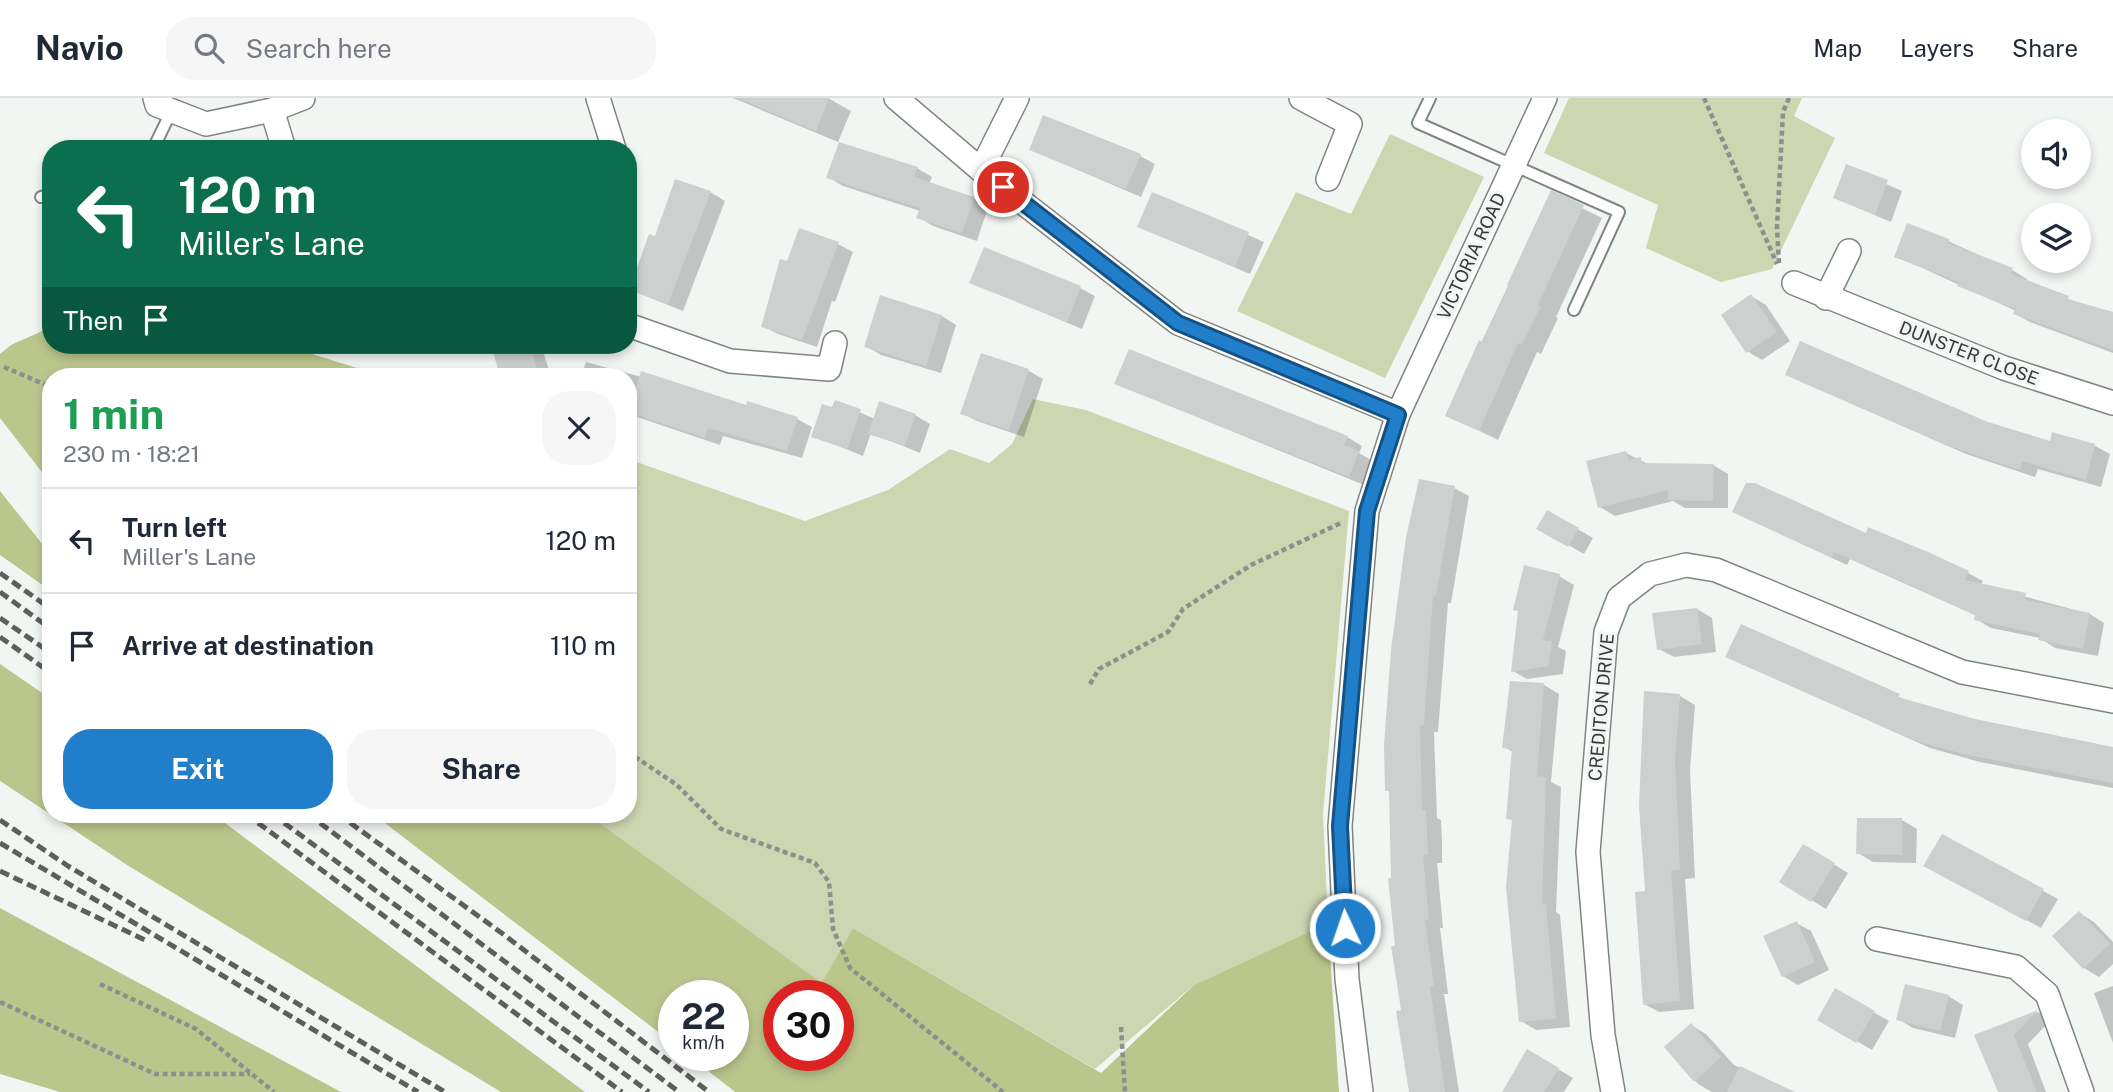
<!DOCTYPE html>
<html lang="en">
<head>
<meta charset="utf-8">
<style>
	:root { --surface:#fff; --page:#f6f6f7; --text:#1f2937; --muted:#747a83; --line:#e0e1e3; --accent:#217ecb }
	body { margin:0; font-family:"Public Sans",sans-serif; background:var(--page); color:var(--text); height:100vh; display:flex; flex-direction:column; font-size:26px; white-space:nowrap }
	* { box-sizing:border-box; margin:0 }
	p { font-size:23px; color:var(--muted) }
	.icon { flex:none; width:38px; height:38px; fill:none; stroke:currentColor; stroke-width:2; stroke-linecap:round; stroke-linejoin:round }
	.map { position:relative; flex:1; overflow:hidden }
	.side { position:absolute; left:42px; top:270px; width:595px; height:455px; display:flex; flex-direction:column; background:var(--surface); border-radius:28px; box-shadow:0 4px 10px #0003 }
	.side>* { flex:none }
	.top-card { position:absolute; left:42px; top:42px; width:595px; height:214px; border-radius:28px; box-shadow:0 4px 10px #0003; background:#0b6e4f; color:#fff; overflow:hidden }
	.buttons { position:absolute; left:2021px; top:21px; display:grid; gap:14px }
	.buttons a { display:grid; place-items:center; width:70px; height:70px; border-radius:50%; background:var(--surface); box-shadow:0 4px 10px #0003; font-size:35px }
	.speed { position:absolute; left:658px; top:882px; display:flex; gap:14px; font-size:35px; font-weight:700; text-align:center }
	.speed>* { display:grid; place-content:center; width:91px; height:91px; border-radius:50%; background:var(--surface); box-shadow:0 4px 10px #0003; line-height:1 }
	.speed small { font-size:18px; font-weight:400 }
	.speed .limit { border:10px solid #d22; background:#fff; color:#111 }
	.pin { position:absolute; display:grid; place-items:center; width:60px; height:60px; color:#fff; margin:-30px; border:4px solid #fff; border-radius:50%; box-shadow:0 2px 7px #0007 }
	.me { position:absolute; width:77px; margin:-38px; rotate:357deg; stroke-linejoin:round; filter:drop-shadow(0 0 5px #0008) }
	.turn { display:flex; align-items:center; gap:24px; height:147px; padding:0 21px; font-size:32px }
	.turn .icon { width:91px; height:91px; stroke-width:2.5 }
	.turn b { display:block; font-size:49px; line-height:60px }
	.then { display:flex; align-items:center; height:66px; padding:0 21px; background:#0003; gap:14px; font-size:26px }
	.round { display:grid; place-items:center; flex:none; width:74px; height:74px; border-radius:28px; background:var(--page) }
	.head { display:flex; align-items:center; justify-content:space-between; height:119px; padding:0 21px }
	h1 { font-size:42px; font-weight:700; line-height:52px; color:#1e9e55 }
	.action { display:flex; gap:14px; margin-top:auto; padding:14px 21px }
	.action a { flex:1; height:80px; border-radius:28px; background:var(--accent); color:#fff; font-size:28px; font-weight:700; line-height:80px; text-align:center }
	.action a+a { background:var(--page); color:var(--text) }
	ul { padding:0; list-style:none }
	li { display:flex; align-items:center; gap:21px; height:105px; padding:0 21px; border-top:2px solid var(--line) }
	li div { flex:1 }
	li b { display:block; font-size:26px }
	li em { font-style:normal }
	header { display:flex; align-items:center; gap:42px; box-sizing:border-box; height:98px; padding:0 35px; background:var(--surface); border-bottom:2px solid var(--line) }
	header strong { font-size:33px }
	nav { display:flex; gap:38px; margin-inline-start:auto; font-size:24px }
	.search { width:490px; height:63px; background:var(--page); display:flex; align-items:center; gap:18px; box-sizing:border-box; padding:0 24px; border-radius:28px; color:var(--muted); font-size:26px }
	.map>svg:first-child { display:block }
</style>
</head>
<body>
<header>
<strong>Navio</strong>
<div class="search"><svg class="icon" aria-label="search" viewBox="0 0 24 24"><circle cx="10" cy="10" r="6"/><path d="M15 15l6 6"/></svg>Search here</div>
<nav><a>Map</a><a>Layers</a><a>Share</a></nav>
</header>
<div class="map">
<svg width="2113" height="994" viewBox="0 0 2113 994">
	<rect width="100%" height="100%" fill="#f2f6f3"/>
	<g fill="#cdd5b1">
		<polygon points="1569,0 1802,0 1794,18 1835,40 1772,171 1721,184 1646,150 1658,107 1544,55"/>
		<polygon points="1390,36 1484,79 1385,280 1237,213 1296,94 1351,116"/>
		<polygon points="1033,301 1086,312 1349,413 1323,716 1328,825 1194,887 1095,971 853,830 823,886 587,716 628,716 628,361 805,423 888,392 950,351 989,365 1012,346"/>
	</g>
	<g fill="#bbc68d" fill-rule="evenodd">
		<polygon points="51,229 51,247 283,247 383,278 51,278 51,386 0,320 0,256 11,247"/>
		<polygon points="0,393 51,457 51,493 0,457"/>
		<polygon points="0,566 51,601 51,716 213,716 585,994 501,994 127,767 0,683"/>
		<path d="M 373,716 L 587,716 L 822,885 L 853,830 L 1101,975 L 1194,887 L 1328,825 L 1339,994 L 735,994 L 688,957 L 733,957 L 733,898 L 674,898 L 674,946 ZM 779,898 L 838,898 L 838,957 L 779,957 Z"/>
		<polygon points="0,810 341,994 60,994 0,976"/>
	</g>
	<g fill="#0003">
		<polygon points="733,0 828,0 851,13 838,44"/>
		<polygon points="1031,52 1140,58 1155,66 1141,99"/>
		<polygon points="1847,69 1902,93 1891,124 1835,100"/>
		<polygon points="917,70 932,79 929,86 974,101 988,109 977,143 933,128 918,119 920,113 843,88 828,79"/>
		<polygon points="710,94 725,103 683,213 631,192 656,140"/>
		<polygon points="1552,95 1602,120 1556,219 1558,220 1541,256 1537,254 1498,342 1447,317"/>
		<polygon points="1153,96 1264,144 1250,176 1139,129"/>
		<polygon points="1948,143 2012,172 2027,181 2026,183 2077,205 2113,215 2113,255 2030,224 2015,216 2016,213 1896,158"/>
		<polygon points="838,146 853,154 835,204 832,203 817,249 778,236 763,228 788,165"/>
		<polygon points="971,184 1080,190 1095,198 1082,231"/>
		<polygon points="1751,198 1766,207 1790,243 1762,262 1747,253"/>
		<polygon points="881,200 942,218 956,227 941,275 881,257 866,248"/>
		<polygon points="493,247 541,247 551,278 502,278"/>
		<polygon points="982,257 1029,273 1043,281 1024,339 977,323 962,315"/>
		<polygon points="586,264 797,321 812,329 802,360 723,338 720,347 628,316 628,278 581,278"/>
		<polygon points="1802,284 2051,345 2053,336 2095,348 2110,356 2101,389 2038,371 2035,379 1966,356"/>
		<polygon points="1116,286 1347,339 1362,348 1359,355 1373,363 1364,387"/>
		<polygon points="836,304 875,321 915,317 930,326 920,355 871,335 863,358 813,338"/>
		<polygon points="1626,355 1650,367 1713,367 1728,376 1728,410 1685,410 1673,403 1615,418 1600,409"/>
		<polygon points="1454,390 1469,398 1451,505 1448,505 1438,634 1434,634 1437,720 1441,722 1442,744 1442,765 1437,765 1443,830 1440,830 1448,896 1444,896 1459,994 1410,994 1397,849 1391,694 1387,692"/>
		<polygon points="1548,414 1593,440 1584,456 1539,430"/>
		<polygon points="1734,414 1866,437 1968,475 1983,483 1981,487 2090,516 2104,525 2098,558 2055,550 2040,540 1991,530 1976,521 1977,518 1850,461 1847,467"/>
		<polygon points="1559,478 1574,487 1558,549 1566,553 1563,576 1527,581 1513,573"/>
		<polygon points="1697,511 1712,520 1716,554 1674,559 1659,551"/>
		<polygon points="1741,528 1912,605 1974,623 2113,651 2113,690 1980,664 1930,650 1728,559"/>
		<polygon points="1544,587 1559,596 1551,684 1561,689 1556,814 1560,817 1570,929 1536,932 1521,923 1513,723 1508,720 1513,654 1504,649"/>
		<polygon points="1680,598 1695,607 1690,672 1695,780 1685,781 1694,911 1659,914 1644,906 1646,795"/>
		<polygon points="1902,722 1917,731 1916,765 1873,764 1858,755"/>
		<polygon points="1943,738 2058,801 2041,830 1941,775"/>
		<polygon points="1804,748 1848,775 1826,811 1782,784"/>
		<polygon points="2079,815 2094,824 2113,844 2113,866 2099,879 2084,870 2054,838"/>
		<polygon points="1796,825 1811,833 1829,872 1798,887 1783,878"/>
		<polygon points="2113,888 2113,945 2094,895"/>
		<polygon points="1836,893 1889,923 1872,952 1819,921"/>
		<polygon points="1948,898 1963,907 1955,940 1913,930 1898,921"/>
		<polygon points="2038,914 2051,922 2028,946 2046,994 2000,994 1976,938"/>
		<polygon points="1691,927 1706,936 1734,967 1791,994 1712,994 1698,986 1666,949"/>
		<polygon points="1528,953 1573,980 1564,994 1514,994"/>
	</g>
	<g fill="#ccd1cf">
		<polygon points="737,0 829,0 816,33"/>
		<polygon points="1043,17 1141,56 1126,91 1029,52"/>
		<polygon points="839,44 918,69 914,79 974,99 962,135 916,120 920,110 826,80"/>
		<polygon points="1846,66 1888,82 1875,117 1833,100"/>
		<polygon points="675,81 711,93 668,206 629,192 649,136 655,138"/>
		<polygon points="1551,92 1584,107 1538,207 1541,208 1522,246 1518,245 1479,333 1445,318 1479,242 1482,244 1509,188 1507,187"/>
		<polygon points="1152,94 1249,134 1235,169 1137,129"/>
		<polygon points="1907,125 1949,141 1948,145 2013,170 2011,176 2069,198 2068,201 2113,214 2113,252 2013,216 2015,211 1957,188 1959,184 1894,159"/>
		<polygon points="799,130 839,144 802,242 761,229 780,161 787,163"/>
		<polygon points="984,149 1081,188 1067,224 969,185"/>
		<polygon points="1751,196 1777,234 1746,255 1721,217"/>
		<polygon points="880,197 942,217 926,268 864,249"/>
		<polygon points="1800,243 1988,324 2050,343 2052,334 2095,346 2086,382 2022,363 2020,372 1949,348 1785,277"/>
		<polygon points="491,247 530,247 539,278 500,278"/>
		<polygon points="1129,251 1348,338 1344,347 1359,353 1349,379 1114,286"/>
		<polygon points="981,255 1029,271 1009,332 960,316"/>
		<polygon points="641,273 746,307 747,303 798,319 787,353 708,330 705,340 628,314"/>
		<polygon points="835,302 861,311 847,351 811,339 822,306 832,309"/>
		<polygon points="879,303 916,316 905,348 868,336"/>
		<polygon points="1626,353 1629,362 1641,359 1642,365 1714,366 1713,403 1668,402 1668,392 1598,410 1586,363"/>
		<polygon points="1419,381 1455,388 1436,498 1433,497 1424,627 1420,627 1422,712 1426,712 1427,734 1428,757 1423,757 1429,822 1425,822 1434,888 1430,889 1445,994 1409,994 1396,913 1401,912 1391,848 1395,848 1388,780 1391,780 1389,693 1385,693 1384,647 1391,552 1406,439"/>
		<polygon points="1746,385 1755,385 1866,435 1868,429 1928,454 1969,473 1965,482 2026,495 2025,502 2090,515 2083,551 2038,542 2040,536 1974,522 1975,517 1895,480 1834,454 1832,460 1732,414"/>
		<polygon points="1547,412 1579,430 1568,449 1536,431"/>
		<polygon points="1524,467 1560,476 1543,542 1552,543 1548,568 1511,574 1518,513 1513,512"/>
		<polygon points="1697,510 1702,546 1657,552 1652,515"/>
		<polygon points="1741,526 1900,596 1898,599 1975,621 2113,649 2113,685 1963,656 1913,642 1725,559"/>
		<polygon points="1510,583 1544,585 1537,678 1546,679 1542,807 1546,806 1556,921 1519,924 1506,789 1512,722 1506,721 1512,651 1502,650"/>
		<polygon points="1644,593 1680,596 1675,662 1680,772 1671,773 1680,903 1643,907 1635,794 1645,793 1639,708"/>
		<polygon points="1857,720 1902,720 1902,757 1856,756"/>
		<polygon points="1942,736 2044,791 2026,823 1923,768"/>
		<polygon points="1803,746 1835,765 1811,804 1779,784"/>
		<polygon points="2079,813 2110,846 2083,871 2052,838"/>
		<polygon points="1797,823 1815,864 1782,879 1763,838"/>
		<polygon points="1905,886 1949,897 1940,933 1896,922"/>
		<polygon points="1835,890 1875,913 1856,945 1817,922"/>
		<polygon points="2038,912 2014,937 2037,994 1998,994 1974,937"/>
		<polygon points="1691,925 1721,959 1694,984 1664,949"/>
		<polygon points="1527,951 1559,970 1544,994 1502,994"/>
		<polygon points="1740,968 1795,994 1727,994"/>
	</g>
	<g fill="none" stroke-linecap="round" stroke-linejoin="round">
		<defs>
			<g id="lane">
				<polyline points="1430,0 1418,25 1619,114 1574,212"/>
				<polyline points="153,51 172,12"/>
				<polyline points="41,99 51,96"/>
			</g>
			<g id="street">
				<polyline points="155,0 157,7 206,26 272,12 303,0"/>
				<polyline points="598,0 614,51"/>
				<polyline points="896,0 981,72 1178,225 1398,316"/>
				<polyline points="1301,0 1350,26 1328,81"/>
				<polyline points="272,12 284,51"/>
				<polyline points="981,72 1017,0"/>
				<polyline points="1794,185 2004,270 2113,305"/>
				<polyline points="1826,200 1849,153"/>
				<polyline points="628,227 730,263 829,271 835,245"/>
				<polyline points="1877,841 2016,869 2047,896 2082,994"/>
				<polyline points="1361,994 1347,881 1340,728 1367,413 1398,316 1545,0"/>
				<polyline points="1613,994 1603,937 1588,754 1606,534 1619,500 1650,476 1686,467 1716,472 1962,574 2113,603"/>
			</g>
		</defs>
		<use href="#lane" stroke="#818582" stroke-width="14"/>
		<use href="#street" stroke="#818582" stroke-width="26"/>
		<g stroke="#8c8f8d" stroke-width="4.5" stroke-dasharray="5 3.5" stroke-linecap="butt">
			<polyline points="1704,0 1777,166"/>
			<polyline points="1779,165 1777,129 1783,14 1789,0"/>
			<polyline points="4,269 51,289"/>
			<polyline points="1090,586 1099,571 1168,534 1183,511 1251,467 1341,425"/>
			<polyline points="628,654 677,687 721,731 815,765 829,784 833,831 850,870 1003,994"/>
			<polyline points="100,886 196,931 274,994"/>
			<polyline points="0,904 155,976 250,976"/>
			<polyline points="1121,929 1125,994"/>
		</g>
		<use href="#lane" stroke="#fff" stroke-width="10"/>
		<use href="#street" stroke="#fff" stroke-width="23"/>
		<g stroke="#5d5f5d" stroke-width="5" stroke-dasharray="10 5" stroke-linecap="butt">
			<polyline points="0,475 51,511"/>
			<polyline points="0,494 51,531"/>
			<polyline points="0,520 51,555"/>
			<polyline points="0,539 51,575"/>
			<polyline points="246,716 622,994"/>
			<polyline points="272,716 649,994"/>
			<polyline points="308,716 679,994"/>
			<polyline points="338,716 503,836 709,994"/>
			<polyline points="0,722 68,768 445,994"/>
			<polyline points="0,745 418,994"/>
			<polyline points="0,773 147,843"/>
		</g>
	</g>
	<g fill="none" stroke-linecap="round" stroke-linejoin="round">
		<defs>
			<polyline id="route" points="1003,89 1178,225 1398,317 1367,413 1340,728 1345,830"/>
		</defs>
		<use href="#route" stroke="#155284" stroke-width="18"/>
		<use href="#route" stroke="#217ecb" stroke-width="12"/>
	</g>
	<g text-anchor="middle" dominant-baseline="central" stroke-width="6" stroke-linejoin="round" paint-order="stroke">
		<g font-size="18" fill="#393a39" stroke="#f2f6f3">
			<text transform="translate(1471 158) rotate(-65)">VICTORIA ROAD</text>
			<text transform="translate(1969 255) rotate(21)">DUNSTER CLOSE</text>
			<text transform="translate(1601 609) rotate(-85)">CREDITON DRIVE</text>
		</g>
	</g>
</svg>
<div class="buttons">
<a><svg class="icon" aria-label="sound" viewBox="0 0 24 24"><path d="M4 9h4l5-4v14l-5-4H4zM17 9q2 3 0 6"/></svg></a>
<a><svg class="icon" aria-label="layers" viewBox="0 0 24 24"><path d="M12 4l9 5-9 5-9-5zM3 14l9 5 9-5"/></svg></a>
</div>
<div class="speed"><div>22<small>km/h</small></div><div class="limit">30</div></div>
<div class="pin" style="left:1003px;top:89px;background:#d93025"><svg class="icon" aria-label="arrive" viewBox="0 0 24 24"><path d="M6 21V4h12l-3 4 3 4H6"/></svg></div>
<svg class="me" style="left:1345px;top:830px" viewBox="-20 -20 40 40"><circle r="17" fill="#217ecb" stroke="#fff" stroke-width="3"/><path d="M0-11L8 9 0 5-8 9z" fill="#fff"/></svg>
<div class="top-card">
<div class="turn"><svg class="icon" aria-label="left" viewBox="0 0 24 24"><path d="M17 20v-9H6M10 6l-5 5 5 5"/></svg><div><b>120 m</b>Miller's Lane</div></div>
<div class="then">Then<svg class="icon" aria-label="arrive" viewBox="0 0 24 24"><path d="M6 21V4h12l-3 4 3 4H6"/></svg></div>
</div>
<section class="side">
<div class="head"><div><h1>1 min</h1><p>230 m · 18:21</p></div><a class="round"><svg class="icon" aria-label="close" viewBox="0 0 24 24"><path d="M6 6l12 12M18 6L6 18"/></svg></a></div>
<ul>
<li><svg class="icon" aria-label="left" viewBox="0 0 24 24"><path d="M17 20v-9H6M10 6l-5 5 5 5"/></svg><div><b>Turn left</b><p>Miller's Lane</p></div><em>120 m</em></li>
<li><svg class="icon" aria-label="arrive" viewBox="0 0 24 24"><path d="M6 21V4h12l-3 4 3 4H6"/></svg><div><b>Arrive at destination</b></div><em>110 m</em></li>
</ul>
<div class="action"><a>Exit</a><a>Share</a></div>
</section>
</div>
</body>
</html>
